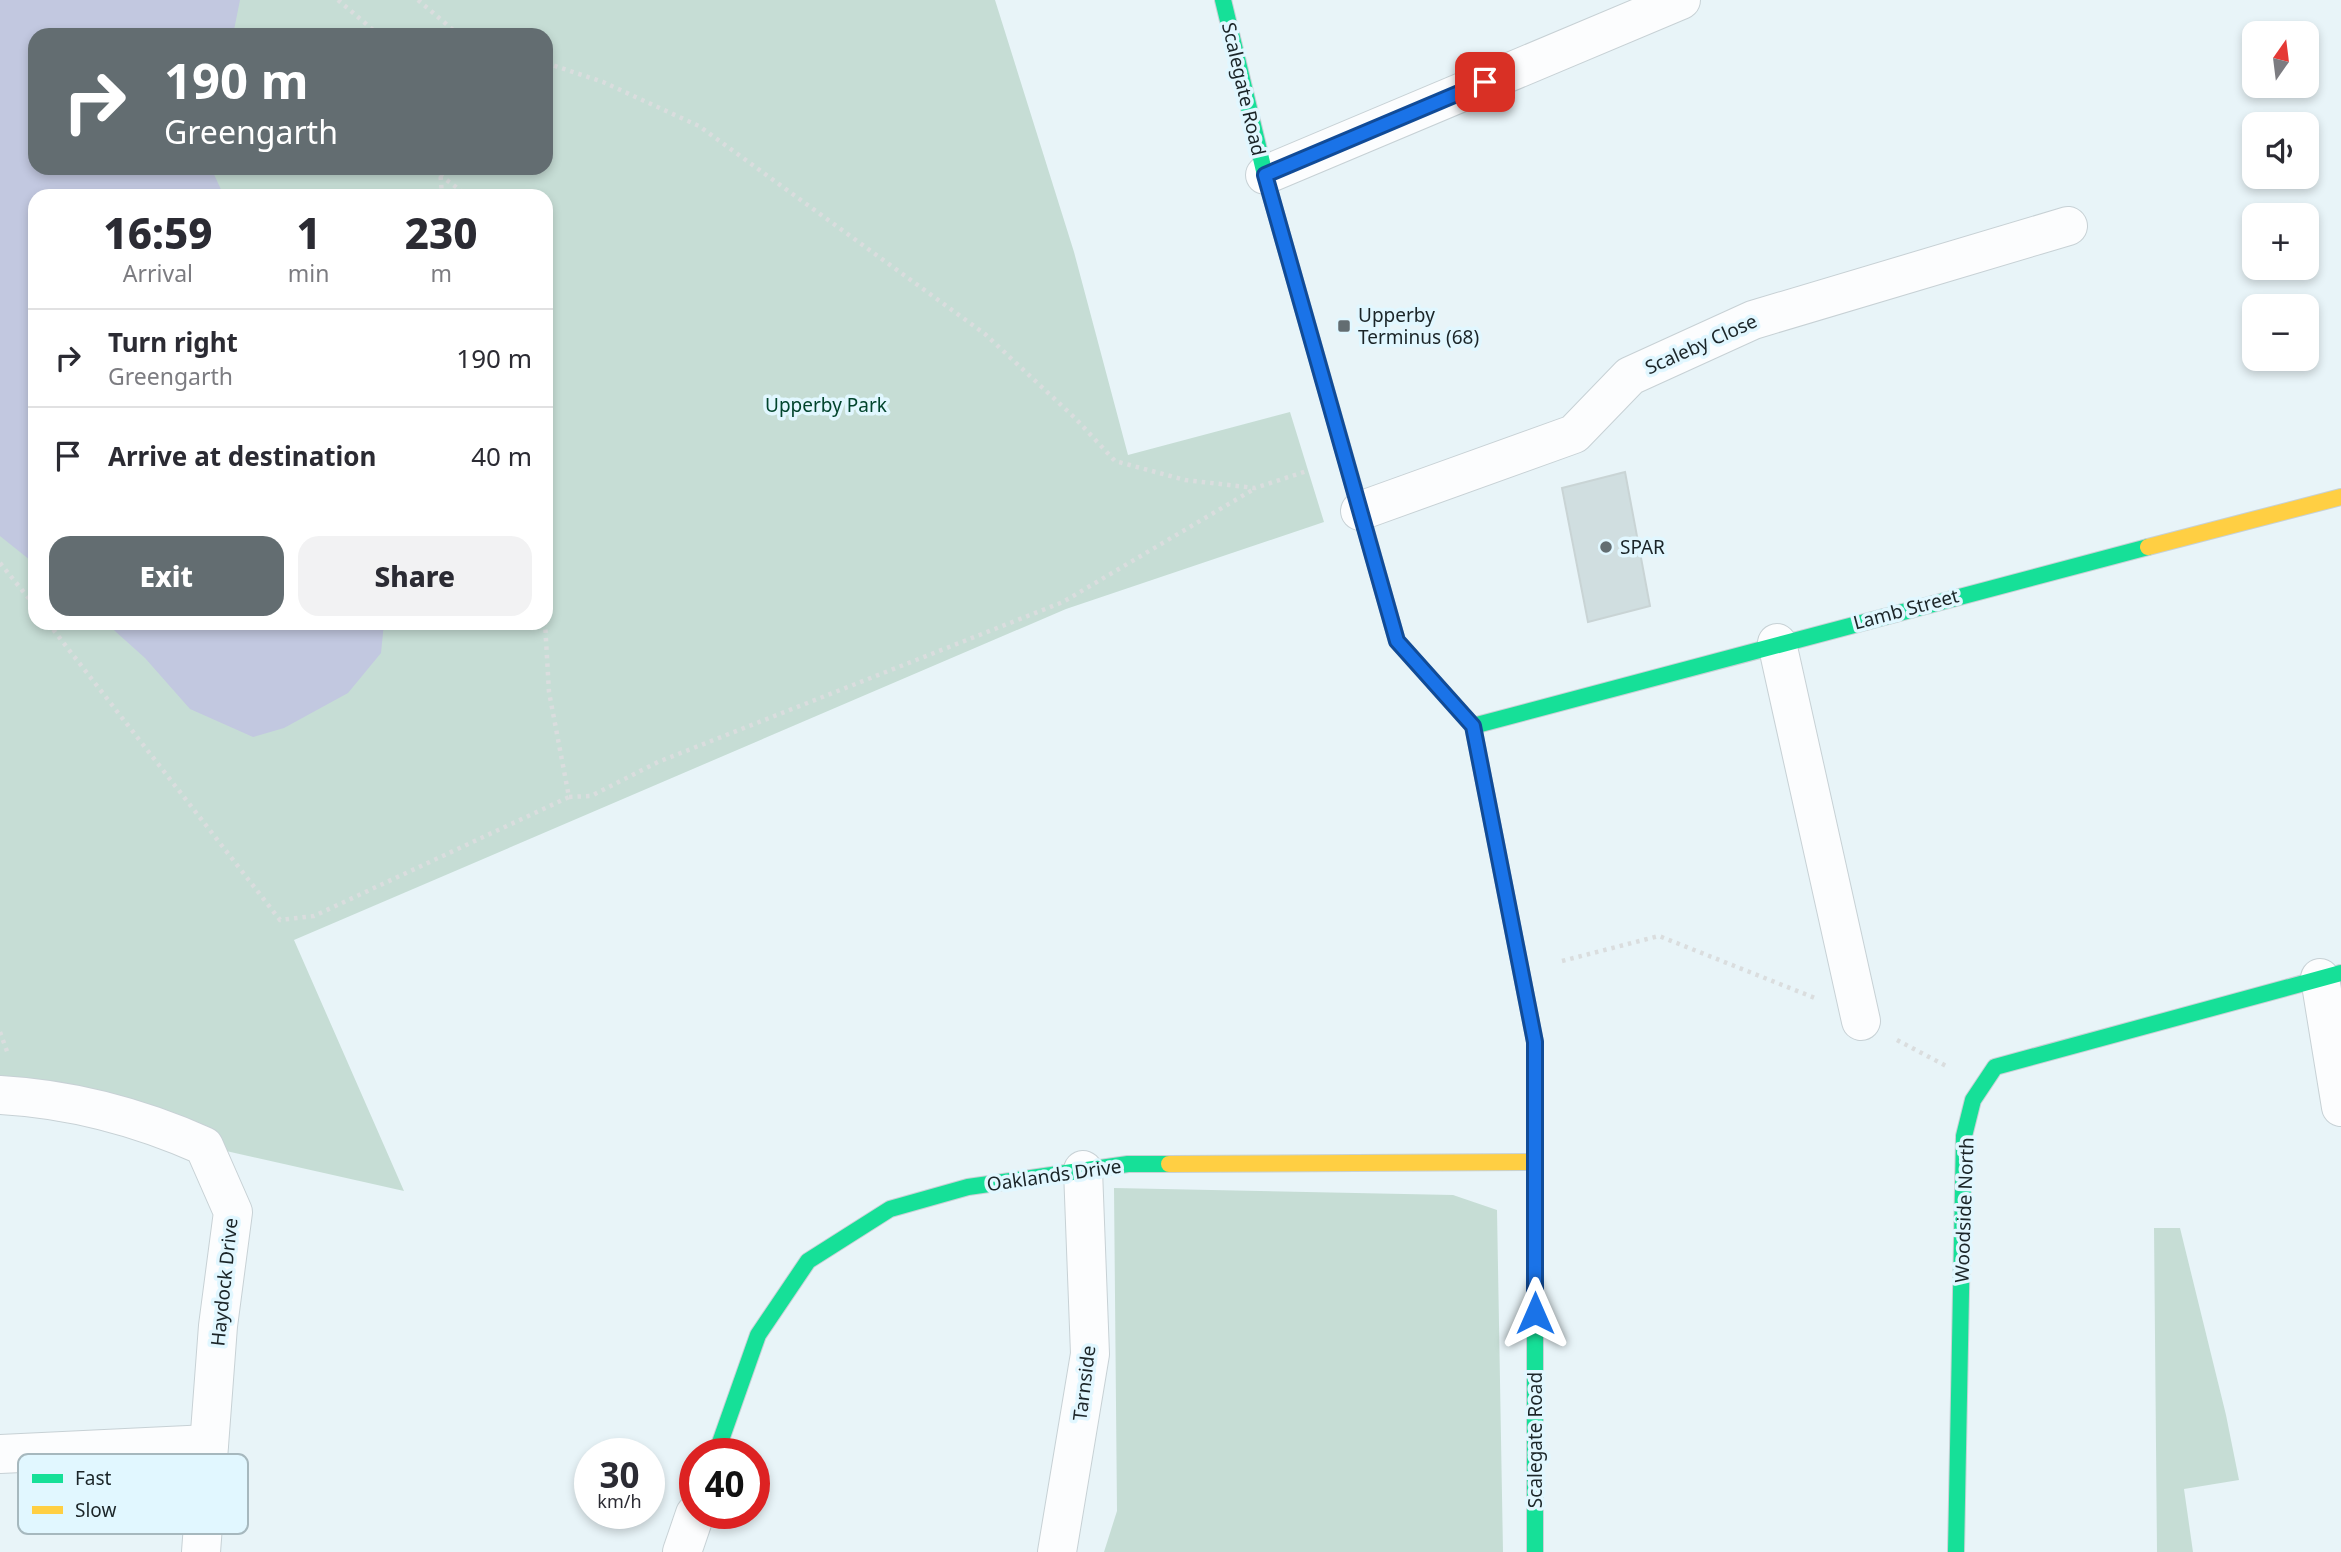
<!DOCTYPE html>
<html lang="en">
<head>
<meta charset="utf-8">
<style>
	:root { --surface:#fff; --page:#f2f2f3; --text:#2b2b33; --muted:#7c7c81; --line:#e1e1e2; --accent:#636d71 }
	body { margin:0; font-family:"Noto Sans",sans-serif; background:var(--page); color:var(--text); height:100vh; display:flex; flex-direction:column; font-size:26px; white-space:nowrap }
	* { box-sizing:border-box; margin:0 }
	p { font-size:23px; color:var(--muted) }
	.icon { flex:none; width:38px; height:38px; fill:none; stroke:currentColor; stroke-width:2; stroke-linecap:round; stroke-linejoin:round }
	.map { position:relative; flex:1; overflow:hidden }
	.details { position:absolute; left:28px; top:189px; width:525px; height:441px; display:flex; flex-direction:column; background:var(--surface); border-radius:21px; box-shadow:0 4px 10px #0003 }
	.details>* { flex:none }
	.guide { position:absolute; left:28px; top:28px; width:525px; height:147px; border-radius:21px; box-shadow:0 4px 10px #0003; background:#636d71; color:#fff; overflow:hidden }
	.needle { width:46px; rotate:14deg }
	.controls { position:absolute; left:2242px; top:21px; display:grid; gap:14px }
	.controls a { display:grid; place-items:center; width:77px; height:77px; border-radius:14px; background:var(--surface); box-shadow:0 4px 10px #0003; font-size:35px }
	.speed { position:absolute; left:574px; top:1438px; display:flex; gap:14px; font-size:35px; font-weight:700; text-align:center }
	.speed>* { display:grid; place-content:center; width:91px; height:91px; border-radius:50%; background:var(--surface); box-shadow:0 4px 10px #0003; line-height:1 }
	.speed small { font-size:18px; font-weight:400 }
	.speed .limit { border:10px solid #d22; background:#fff; color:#111 }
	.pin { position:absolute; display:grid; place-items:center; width:60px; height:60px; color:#fff; margin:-30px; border-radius:14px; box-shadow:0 4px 10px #0006 }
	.me { position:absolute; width:77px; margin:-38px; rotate:0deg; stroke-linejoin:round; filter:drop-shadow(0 0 5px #0008) }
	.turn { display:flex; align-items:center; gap:24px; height:147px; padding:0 21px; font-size:32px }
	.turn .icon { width:91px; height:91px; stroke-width:2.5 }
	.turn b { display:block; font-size:49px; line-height:60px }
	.eta { display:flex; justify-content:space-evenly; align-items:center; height:119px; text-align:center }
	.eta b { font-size:42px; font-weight:800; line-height:49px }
	.cta { display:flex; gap:14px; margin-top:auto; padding:14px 21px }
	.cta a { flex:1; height:80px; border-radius:21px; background:var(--accent); color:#fff; font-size:28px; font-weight:800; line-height:80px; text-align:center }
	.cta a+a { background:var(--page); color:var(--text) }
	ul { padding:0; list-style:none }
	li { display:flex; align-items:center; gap:21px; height:98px; padding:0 21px; border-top:2px solid var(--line) }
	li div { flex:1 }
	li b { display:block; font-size:26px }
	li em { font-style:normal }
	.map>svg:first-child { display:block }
</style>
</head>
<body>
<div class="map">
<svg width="2341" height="1552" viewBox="0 0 2341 1552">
	<rect width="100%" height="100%" fill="#e8f4f8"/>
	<g fill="#c6ddd5" fill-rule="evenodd">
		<path d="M 0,0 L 995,0 L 1074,252 L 1128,455 L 1290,412 L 1324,522 L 1066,609 L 294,940 L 404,1191 L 204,1146 L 0,1095 ZM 35,35 L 546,35 L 546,168 L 35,168 ZM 35,196 L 546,196 L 546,623 L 35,623 Z"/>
		<polygon points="1114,1188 1453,1195 1497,1210 1503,1552 1104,1552 1117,1511"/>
		<polygon points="2154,1228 2180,1228 2226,1415 2239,1480 2184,1489 2193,1552 2157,1552"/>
	</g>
	<g fill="#c2c8e0">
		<polygon points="0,0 240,0 233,35 35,35 35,168 211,168 224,196 35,196 35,564 0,536"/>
		<polygon points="106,623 384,623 381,653 348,693 284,728 253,737 190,709 145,658"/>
	</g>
	<polygon fill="#d0dee0" stroke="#c9d4d5" stroke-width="2" points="1625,472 1650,606 1588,622 1562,488"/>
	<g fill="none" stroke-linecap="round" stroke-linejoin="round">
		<defs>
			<g id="street">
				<polyline points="1265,175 1681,0"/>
				<polyline points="1360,511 1574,434 1630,376 1753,320 2068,226"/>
				<polyline points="1777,643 1861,1021"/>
				<polyline points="2320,978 2341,1107"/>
				<path d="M 0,1095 C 72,1099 139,1117 204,1146 L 233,1212 L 218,1326 L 201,1552"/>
				<polyline points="0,1454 209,1444"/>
				<polyline points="682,1552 695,1514"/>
				<polyline points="1057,1552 1090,1354 1083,1170"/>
			</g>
			<g id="fast">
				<polyline points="1223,0 1265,175 1354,488"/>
				<polyline points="1473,726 2148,547"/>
				<polyline points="1487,797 1535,1042 1535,1552"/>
				<polyline points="716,1454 758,1335 808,1261 890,1209 968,1187 1128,1164 1169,1164"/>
				<polyline points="1956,1552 1964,1136 1973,1100 1995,1067 2341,973"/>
			</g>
			<g id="slow">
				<polyline points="1354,488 1397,641 1473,726 1487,797"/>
				<polyline points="2148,547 2341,497"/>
				<polyline points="1169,1164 1535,1162"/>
			</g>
		</defs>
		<use href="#street" stroke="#c7d1d5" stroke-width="40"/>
		<use href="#fast" stroke="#c7d1d5" stroke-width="18"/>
		<use href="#slow" stroke="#c7d1d5" stroke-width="18"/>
		<g stroke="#daddde" stroke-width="4.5" stroke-dasharray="3.5 5" stroke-linecap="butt">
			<polyline points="338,0 379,35"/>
			<polyline points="418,0 459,35"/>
			<polyline points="546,63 603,82 699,126 985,334 1075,418 1115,461 1185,480 1255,488 1307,471"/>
			<polyline points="440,168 442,196"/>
			<polyline points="440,175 468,196"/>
			<polyline points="0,563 35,606"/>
			<polyline points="48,623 280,920 314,916 569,797 549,692 545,623"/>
			<polyline points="569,797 591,796 658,762 1063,602 1254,489"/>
			<polyline points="1562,961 1659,936 1815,998"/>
			<polyline points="0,1032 8,1054"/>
			<polyline points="1897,1040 1948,1067"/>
		</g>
		<use href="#street" stroke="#fcfdfe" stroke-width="38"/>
		<use href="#fast" stroke="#16e098" stroke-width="16"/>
		<use href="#slow" stroke="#ffcf43" stroke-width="16"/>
	</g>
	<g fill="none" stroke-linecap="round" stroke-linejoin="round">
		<defs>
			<polyline id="route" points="1485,82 1265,175 1397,641 1473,726 1535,1042 1535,1313"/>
		</defs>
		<use href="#route" stroke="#114b97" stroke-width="18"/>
		<use href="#route" stroke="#1a73e8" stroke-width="12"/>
	</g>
	<g fill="#636d71" stroke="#e1f7ff" stroke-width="2.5">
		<rect x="1337" y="319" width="14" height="14" rx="3.5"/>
		<circle cx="1606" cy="547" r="7"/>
	</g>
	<g text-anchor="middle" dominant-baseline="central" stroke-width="7" stroke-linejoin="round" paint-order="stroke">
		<g font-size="19" fill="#1b2528" stroke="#e1f7ff">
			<text transform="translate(1244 89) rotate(77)">Scalegate Road</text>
			<text transform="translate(1701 344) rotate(-24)">Scaleby Close</text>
			<text transform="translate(1906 609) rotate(-15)">Lamb Street</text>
			<text transform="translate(1054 1175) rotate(-8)">Oaklands Drive</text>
			<text transform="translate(1964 1210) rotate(-88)">Woodside North</text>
			<text transform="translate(224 1282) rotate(-84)">Haydock Drive</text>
			<text transform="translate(1084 1383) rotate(-83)">Tarnside</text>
			<text transform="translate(1535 1440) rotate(-90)">Scalegate Road</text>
		</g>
		<g font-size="19" fill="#1b2528" stroke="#e1f7ff" text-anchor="start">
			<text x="1358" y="315">Upperby<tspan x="1358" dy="22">Terminus (68)</tspan></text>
			<text x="1620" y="547">SPAR</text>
		</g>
		<g font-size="19" fill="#02452d" stroke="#e1f7ff">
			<text x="826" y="405">Upperby Park</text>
		</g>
	</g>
	<rect x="18" y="1454" width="230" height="80" rx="10" fill="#e1f7ff" stroke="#a6b8be" stroke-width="2"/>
	<rect x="32" y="1474" width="31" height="9" fill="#16e098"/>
	<rect x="32" y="1506" width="31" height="8" fill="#ffcf43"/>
	<g font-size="19" fill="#1b2528">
		<text x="75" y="1485">Fast</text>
		<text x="75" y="1517">Slow</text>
	</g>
</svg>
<div class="controls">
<a><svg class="needle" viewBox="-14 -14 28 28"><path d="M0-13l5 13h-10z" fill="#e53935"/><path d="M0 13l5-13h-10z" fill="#7c7c81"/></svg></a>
<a><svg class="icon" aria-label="sound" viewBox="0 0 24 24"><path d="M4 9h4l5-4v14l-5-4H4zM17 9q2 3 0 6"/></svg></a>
<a>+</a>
<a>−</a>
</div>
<div class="speed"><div>30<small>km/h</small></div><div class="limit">40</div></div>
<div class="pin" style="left:1485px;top:82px;background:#d93025"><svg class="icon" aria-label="arrive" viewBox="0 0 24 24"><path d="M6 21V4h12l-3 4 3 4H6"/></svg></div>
<svg class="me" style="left:1535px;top:1313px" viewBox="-20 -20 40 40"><path d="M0-17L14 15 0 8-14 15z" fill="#1a73e8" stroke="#fff" stroke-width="4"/></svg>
<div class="guide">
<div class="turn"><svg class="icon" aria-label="right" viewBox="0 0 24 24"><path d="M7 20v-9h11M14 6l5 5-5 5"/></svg><div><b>190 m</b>Greengarth</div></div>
</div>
<section class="details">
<div class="eta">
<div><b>16:59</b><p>Arrival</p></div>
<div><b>1</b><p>min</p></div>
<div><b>230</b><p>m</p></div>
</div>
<ul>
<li><svg class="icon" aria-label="right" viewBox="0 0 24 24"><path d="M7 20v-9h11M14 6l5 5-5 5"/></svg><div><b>Turn right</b><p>Greengarth</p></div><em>190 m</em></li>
<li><svg class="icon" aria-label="arrive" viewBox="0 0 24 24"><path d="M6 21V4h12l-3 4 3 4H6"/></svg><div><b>Arrive at destination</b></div><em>40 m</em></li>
</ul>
<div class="cta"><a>Exit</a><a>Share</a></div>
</section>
</div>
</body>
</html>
